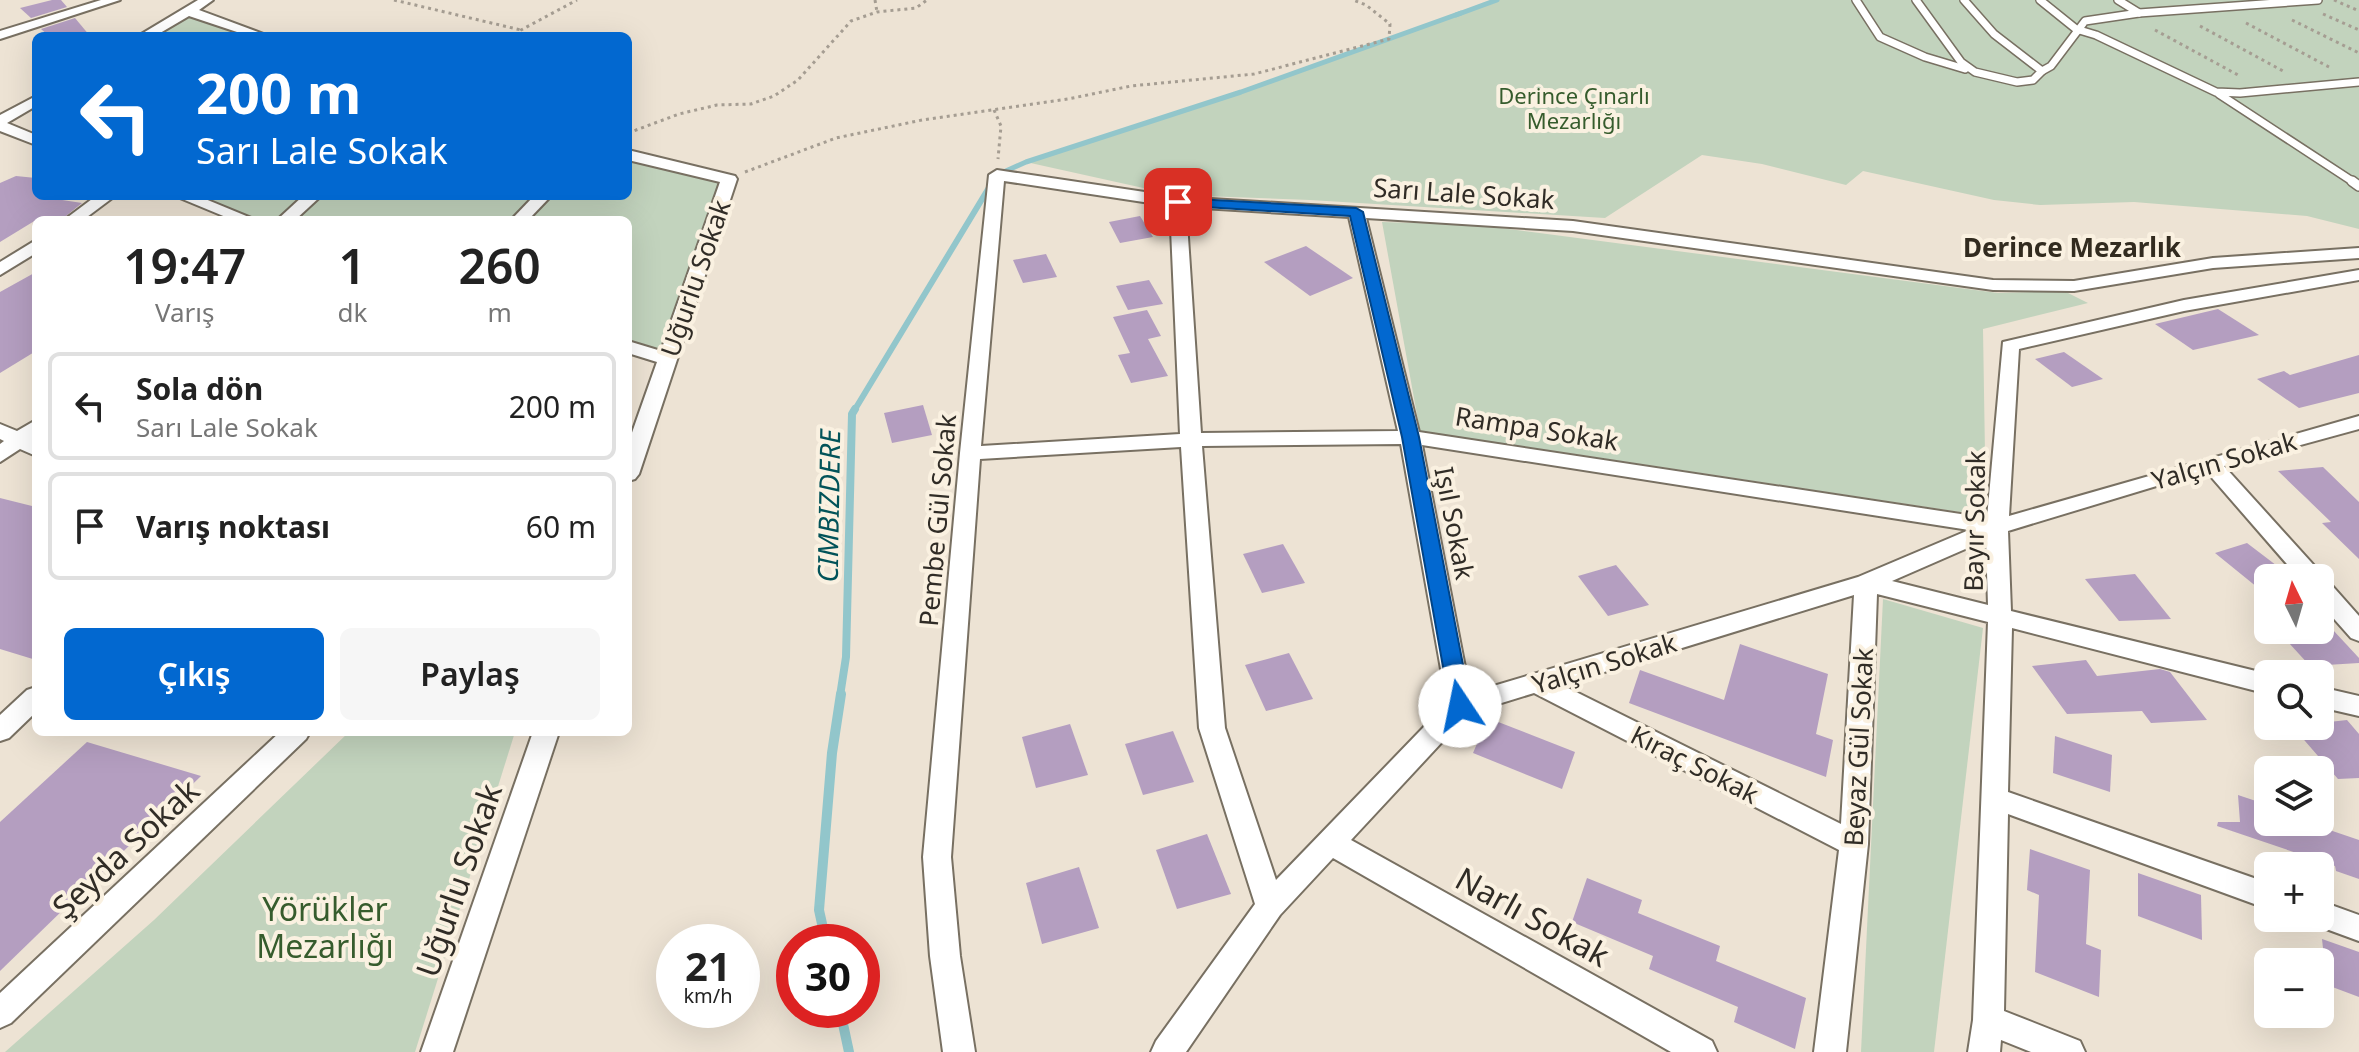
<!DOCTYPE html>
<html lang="tr">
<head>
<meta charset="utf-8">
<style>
	:root { --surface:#fff; --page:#f6f6f6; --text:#222; --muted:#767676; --line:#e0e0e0; --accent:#0268d0 }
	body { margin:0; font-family:"Noto Sans",sans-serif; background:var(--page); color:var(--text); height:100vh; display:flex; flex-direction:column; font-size:30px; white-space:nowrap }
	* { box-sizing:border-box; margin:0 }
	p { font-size:26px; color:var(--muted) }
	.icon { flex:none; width:44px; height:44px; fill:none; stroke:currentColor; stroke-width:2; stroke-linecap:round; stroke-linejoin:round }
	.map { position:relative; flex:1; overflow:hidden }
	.side { position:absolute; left:32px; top:216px; width:600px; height:520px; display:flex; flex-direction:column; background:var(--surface); border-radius:12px; box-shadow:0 8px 32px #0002 }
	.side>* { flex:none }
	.banner { position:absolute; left:32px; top:32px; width:600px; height:168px; border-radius:12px; box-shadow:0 8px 32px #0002; background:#0268d0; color:#fff; overflow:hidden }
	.needle { width:52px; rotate:355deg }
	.buttons { position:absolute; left:2254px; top:564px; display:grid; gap:16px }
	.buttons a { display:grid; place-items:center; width:80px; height:80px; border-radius:12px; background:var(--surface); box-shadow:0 8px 32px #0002; font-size:40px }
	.speed { position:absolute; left:656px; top:924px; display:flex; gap:16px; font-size:40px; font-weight:700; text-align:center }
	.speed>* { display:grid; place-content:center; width:104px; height:104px; border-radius:50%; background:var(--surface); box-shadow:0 8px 32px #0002; line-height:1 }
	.speed small { font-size:20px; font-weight:400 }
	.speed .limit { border:12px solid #d22; background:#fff; color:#111 }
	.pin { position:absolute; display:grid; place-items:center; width:68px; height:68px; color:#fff; margin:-34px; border-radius:16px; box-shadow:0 4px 12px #0006 }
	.me { position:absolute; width:88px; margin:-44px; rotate:349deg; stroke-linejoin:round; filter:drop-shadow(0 0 6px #0008) }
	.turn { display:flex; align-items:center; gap:28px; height:168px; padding:0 32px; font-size:36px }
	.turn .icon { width:104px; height:104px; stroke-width:2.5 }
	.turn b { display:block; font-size:56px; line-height:68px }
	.eta { display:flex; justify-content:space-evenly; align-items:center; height:136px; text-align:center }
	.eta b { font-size:48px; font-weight:600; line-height:56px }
	.action { display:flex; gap:16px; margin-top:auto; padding:16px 32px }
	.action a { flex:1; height:92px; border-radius:12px; background:var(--accent); color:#fff; font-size:32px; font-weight:600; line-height:92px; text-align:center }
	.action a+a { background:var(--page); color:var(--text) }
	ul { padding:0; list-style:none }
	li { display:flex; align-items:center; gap:24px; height:108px; margin:0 16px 12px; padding:0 16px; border:4px solid var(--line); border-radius:12px }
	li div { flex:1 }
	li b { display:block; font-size:30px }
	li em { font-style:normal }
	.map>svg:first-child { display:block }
</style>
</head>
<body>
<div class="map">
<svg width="2359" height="1052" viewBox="0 0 2359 1052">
	<rect width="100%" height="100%" fill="#ede3d4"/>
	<g fill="#c2d3bd">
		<polygon points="1497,0 2359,0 2359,229 2307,216 2134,202 2040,205 1994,200 1863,171 1846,185 1762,164 1702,155 1605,218 1310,200 1175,195 1026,162 1241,92"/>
		<polygon points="188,11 262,36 145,36"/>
		<polygon points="628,155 729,179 667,359 628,347 628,220 248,220 183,196 628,196"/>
		<polygon points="1382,222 1478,225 1998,293 2064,291 2088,303 1983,329 1986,516 1420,431"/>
		<polygon points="1883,599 1983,628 1934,1052 1861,1052"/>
		<polygon points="349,732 515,732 415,1052 5,1052 154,920"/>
	</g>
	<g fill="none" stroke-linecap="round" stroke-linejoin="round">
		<g stroke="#92c6cb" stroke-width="5">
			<polyline points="1456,15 1497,0"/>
			<polyline points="992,183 997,175 1026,162 1241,92 1461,13"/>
		</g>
		<polyline stroke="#92c6cb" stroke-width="6" points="854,411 993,181"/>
		<polyline stroke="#92c6cb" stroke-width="8" points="840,696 846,657 852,414 855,409"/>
		<g stroke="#92c6cb" stroke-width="10">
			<polyline points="826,942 819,910 832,753 841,694"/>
			<polyline points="840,1010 849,1052"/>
		</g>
	</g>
	<g fill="#b49ec0">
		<polygon points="52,0 61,0 67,7 31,18 20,8"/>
		<polygon points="75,18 90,36 49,36 41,29"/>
		<polygon points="16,176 36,178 36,196 82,203 61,220 36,220 0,242 0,183"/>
		<polygon points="1140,216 1153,237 1120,243 1109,222"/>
		<polygon points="1306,246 1353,278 1310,296 1264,262"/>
		<polygon points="1046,254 1057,277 1023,283 1013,260"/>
		<polygon points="36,272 36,351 0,373 0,292"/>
		<polygon points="1149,280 1163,304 1128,310 1116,286"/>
		<polygon points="2218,309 2259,335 2193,350 2155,324"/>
		<polygon points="1147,310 1161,336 1148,339 1168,376 1131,383 1118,355 1130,353 1113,317"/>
		<polygon points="2064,352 2103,379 2072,387 2035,359"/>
		<polygon points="2359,355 2359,393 2299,408 2257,379 2284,371 2290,375"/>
		<polygon points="923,405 932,435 892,443 884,413"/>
		<polygon points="2323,467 2359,502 2359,559 2322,523 2331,522 2278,471"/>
		<polygon points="0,498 36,507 36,660 0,649"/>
		<polygon points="2247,543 2293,578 2268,578 2268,596 2215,553"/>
		<polygon points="1283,544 1305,583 1262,593 1243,554"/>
		<polygon points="1616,565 1649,605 1608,616 1578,576"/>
		<polygon points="2135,574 2171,619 2119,621 2085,579"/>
		<polygon points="2277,630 2333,630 2359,658 2359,663 2310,666"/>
		<polygon points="1740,644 1828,674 1816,734 1833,740 1826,777 1629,703 1640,670 1724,700"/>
		<polygon points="1289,653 1313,699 1266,711 1245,665"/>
		<polygon points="2086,660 2097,676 2160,669 2170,672 2207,720 2151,723 2142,711 2067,714 2032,666"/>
		<polygon points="1488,718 1575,752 1562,789 1473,753"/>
		<polygon points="2347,720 2359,734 2359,778 2338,779 2292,726 2320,726 2320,723"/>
		<polygon points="1070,724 1088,775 1036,788 1022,737"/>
		<polygon points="1173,731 1194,782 1143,795 1125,744"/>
		<polygon points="2055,736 2112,755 2110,792 2053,773"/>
		<polygon points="87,742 201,776 0,971 0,822"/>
		<polygon points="2238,795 2268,805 2268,822 2306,822 2359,840 2359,879 2336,871 2335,866 2217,826 2218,822 2240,822"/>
		<polygon points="1207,834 1231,894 1177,909 1156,850"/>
		<polygon points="2030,849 2090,870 2086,944 2101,950 2099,997 2035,972 2039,895 2027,890"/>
		<polygon points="1079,867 1099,928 1042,944 1026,883"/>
		<polygon points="2138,873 2201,895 2202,940 2138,916"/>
		<polygon points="1587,878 1642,900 1638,913 1720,946 1716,961 1806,998 1795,1049 1734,1022 1738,1007 1649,969 1653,956 1572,922"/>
		<polygon points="2322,939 2359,952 2359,997 2327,985"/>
	</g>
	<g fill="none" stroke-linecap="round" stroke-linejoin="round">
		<defs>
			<g id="lane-far1">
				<polyline points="1856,0 1880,37 1925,57 1965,69"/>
				<polyline points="1916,0 1961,62 1975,72 2017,82 2033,80 2042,71"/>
				<polyline points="1964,0 1994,34 2042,71 2051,66 2085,21 2139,13 2318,0"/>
				<polyline points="2040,0 2076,29 2096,35 2216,92 2240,93 2359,82"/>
				<polyline points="2118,0 2139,13"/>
				<polyline points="2219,94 2355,183"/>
			</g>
			<polyline id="lane" points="2352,181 2359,186"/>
			<g id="street">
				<polygon points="101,0 120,0 0,39 0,31"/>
				<polygon points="198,0 213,0 199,10 269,36 249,36 189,16 155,36 138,36"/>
				<polygon points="36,96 36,106 7,123 36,135 36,145 0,131 0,115"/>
				<polygon points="628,150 735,176 737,179 639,474 635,479 628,481 628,444 657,362 628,353 628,341 661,351 720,182 628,160"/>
				<path d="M 997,170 L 1178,197 L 1573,221 L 1993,280 L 2074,281 L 2213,258 L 2359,248 L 2359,258 L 2213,268 L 2074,291 L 1993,290 L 1573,231 L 1366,218 L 1419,432 L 1987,518 L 2003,342 L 2184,300 L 2359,270 L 2359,280 L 2184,311 L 2019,349 L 2009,516 L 2359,416 L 2359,429 L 2224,466 L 2320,572 L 2323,579 L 2328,581 L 2359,616 L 2359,641 L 2351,638 L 2320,603 L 2320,578 L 2299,578 L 2206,471 L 2008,531 L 2011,611 L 2268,674 L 2268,694 L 2012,628 L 2008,792 L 2268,883 L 2268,909 L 2008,814 L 2004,1011 L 2080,1041 L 2085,1052 L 2031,1052 L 2001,1040 L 2000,1052 L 1968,1052 L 1973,1020 L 1988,622 L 1877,594 L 1868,844 L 1846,1052 L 1814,1052 L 1839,850 L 1534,693 L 1469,713 L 1351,840 L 1712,1041 L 1717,1052 L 1671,1052 L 1333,858 L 1280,915 L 1186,1052 L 1151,1052 L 1156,1041 L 1255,904 L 1199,728 L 1181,447 L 980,459 L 951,857 L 960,956 L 975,1052 L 943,1052 L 930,956 L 923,857 L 960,453 L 989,175 ZM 1004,181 L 1170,206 L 1180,434 L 981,446 ZM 1186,207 L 1349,217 L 1398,431 L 1201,433 ZM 1401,444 L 1447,703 L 1276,880 L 1225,728 L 1202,446 ZM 1422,445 L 1969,530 L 1858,577 L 1470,693 ZM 1986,540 L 1988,605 L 1892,581 ZM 1854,595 L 1841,824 L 1562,685 Z"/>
				<polygon points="96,196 115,196 83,220 64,220"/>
				<polygon points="175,196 198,196 256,220 233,220"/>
				<polygon points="303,196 321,196 295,220 277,220"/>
				<polygon points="534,196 551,196 528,220 511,220"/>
				<polygon points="36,240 36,253 0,275 0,262"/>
				<polygon points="36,420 36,436 33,439 36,441 36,456 20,449 0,462 0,444 4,441 0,439 0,424 17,431"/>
				<polygon points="36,687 36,712 9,738 0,741 0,715 27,690"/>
				<polygon points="2320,687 2359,696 2359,716 2320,707"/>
				<polygon points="280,732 310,732 306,739 11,1023 0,1028 0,993"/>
				<polygon points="533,732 559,732 453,1052 421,1052"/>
				<polygon points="2320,901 2359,915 2359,941 2310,923 2307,918 2320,918"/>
			</g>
		</defs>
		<use href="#lane-far1" stroke="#787062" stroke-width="10"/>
		<use href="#lane" stroke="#787062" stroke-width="12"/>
		<use href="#street" stroke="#787062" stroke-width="4"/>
		<g stroke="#a59d92" stroke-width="3" stroke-dasharray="3 4" stroke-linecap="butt">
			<polyline points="394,0 521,30"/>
			<polyline points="875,0 877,12"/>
			<polyline points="2334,0 2359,11"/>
			<polyline points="2323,14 2359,30"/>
			<polyline points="2292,20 2359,53"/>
			<polyline points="2246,23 2329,67"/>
			<polyline points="2200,26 2283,71"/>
			<polyline points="2155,30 2238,75"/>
			<polyline points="516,36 521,30 577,0"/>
			<polyline points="994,110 1001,126 998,159"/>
			<polyline points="628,133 679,114 717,105 751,104 774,96 798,80 851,21 877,12 916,8 927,0"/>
			<polyline points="745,172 836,138 922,120 1068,99 1131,86 1254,74 1389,39 1390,24 1366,5 1353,0"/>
		</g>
		<use href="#lane-far1" stroke="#fff" stroke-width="7"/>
		<use href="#lane" stroke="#fff" stroke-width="9"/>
		<use href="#street" fill="#fff" fill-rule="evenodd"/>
	</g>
	<polygon fill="#0268d0" stroke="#014487" stroke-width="2" points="1178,198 1356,208 1363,212 1419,437 1471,706 1468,711 1460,714 1453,711 1450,706 1402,437 1350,216 1173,205 1171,202"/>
	<g text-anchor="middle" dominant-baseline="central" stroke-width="8" stroke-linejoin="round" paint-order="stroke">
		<g font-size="22" fill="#365c2d" stroke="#faf1e1">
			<text x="1574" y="95">Derince Çınarlı<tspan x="1574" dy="25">Mezarlığı</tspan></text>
		</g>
		<g font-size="26" fill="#302c26" stroke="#faf1e1">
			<text transform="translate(1464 193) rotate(4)">Sarı Lale Sokak</text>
			<text transform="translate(695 278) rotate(-71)">Uğurlu Sokak</text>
			<text transform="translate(1537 428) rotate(9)">Rampa Sokak</text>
			<text transform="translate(2224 460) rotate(-16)">Yalçın Sokak</text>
			<text transform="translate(937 520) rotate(-85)">Pembe Gül Sokak</text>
			<text transform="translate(1974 521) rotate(-89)">Bayır Sokak</text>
			<text transform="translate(1455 523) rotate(79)">Işıl Sokak</text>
			<text transform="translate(1604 663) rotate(-17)">Yalçın Sokak</text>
			<text transform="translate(1858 747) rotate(-87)">Beyaz Gül Sokak</text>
			<text transform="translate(1695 764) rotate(27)">Kıraç Sokak</text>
		</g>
		<g font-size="26" font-weight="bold" fill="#322b1f" stroke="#faf1e1">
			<text x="2072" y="247">Derince Mezarlık</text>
		</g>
		<g font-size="28" font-style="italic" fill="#025359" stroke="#faf1e1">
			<text transform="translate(828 506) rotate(-89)">CIMBIZDERE</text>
		</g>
		<g font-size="32" fill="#302c26" stroke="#faf1e1">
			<text transform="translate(125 848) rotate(-43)">Şeyda Sokak</text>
			<text transform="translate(458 880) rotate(-71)">Uğurlu Sokak</text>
			<text transform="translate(1533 916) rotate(29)">Narlı Sokak</text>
		</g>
		<g font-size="32" fill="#365c2d" stroke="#faf1e1">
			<text x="325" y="908">Yörükler<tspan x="325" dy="37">Mezarlığı</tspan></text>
		</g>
	</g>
</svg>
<div class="buttons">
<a><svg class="needle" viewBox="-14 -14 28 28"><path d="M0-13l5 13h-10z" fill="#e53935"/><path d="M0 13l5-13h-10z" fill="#767676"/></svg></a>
<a><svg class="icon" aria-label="search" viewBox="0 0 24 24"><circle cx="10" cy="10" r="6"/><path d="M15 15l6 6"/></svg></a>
<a><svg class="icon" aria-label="layers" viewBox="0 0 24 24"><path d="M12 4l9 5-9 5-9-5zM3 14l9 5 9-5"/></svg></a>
<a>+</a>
<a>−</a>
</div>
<div class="speed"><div>21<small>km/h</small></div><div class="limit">30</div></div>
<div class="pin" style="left:1178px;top:202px;background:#d93025"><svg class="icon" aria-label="arrive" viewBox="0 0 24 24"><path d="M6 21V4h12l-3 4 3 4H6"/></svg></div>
<svg class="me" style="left:1460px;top:706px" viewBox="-20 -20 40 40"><circle r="19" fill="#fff"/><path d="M0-13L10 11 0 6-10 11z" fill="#0268d0"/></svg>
<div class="banner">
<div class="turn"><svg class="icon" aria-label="left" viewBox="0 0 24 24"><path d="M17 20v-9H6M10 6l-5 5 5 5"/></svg><div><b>200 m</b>Sarı Lale Sokak</div></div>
</div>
<section class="side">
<div class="eta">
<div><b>19:47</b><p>Varış</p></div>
<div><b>1</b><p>dk</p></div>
<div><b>260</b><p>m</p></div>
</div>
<ul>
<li><svg class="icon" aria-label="left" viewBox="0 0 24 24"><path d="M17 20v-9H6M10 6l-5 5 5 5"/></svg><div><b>Sola dön</b><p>Sarı Lale Sokak</p></div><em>200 m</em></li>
<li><svg class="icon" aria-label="arrive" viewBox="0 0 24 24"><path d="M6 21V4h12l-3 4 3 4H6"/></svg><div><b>Varış noktası</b></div><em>60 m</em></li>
</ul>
<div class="action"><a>Çıkış</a><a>Paylaş</a></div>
</section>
</div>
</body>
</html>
